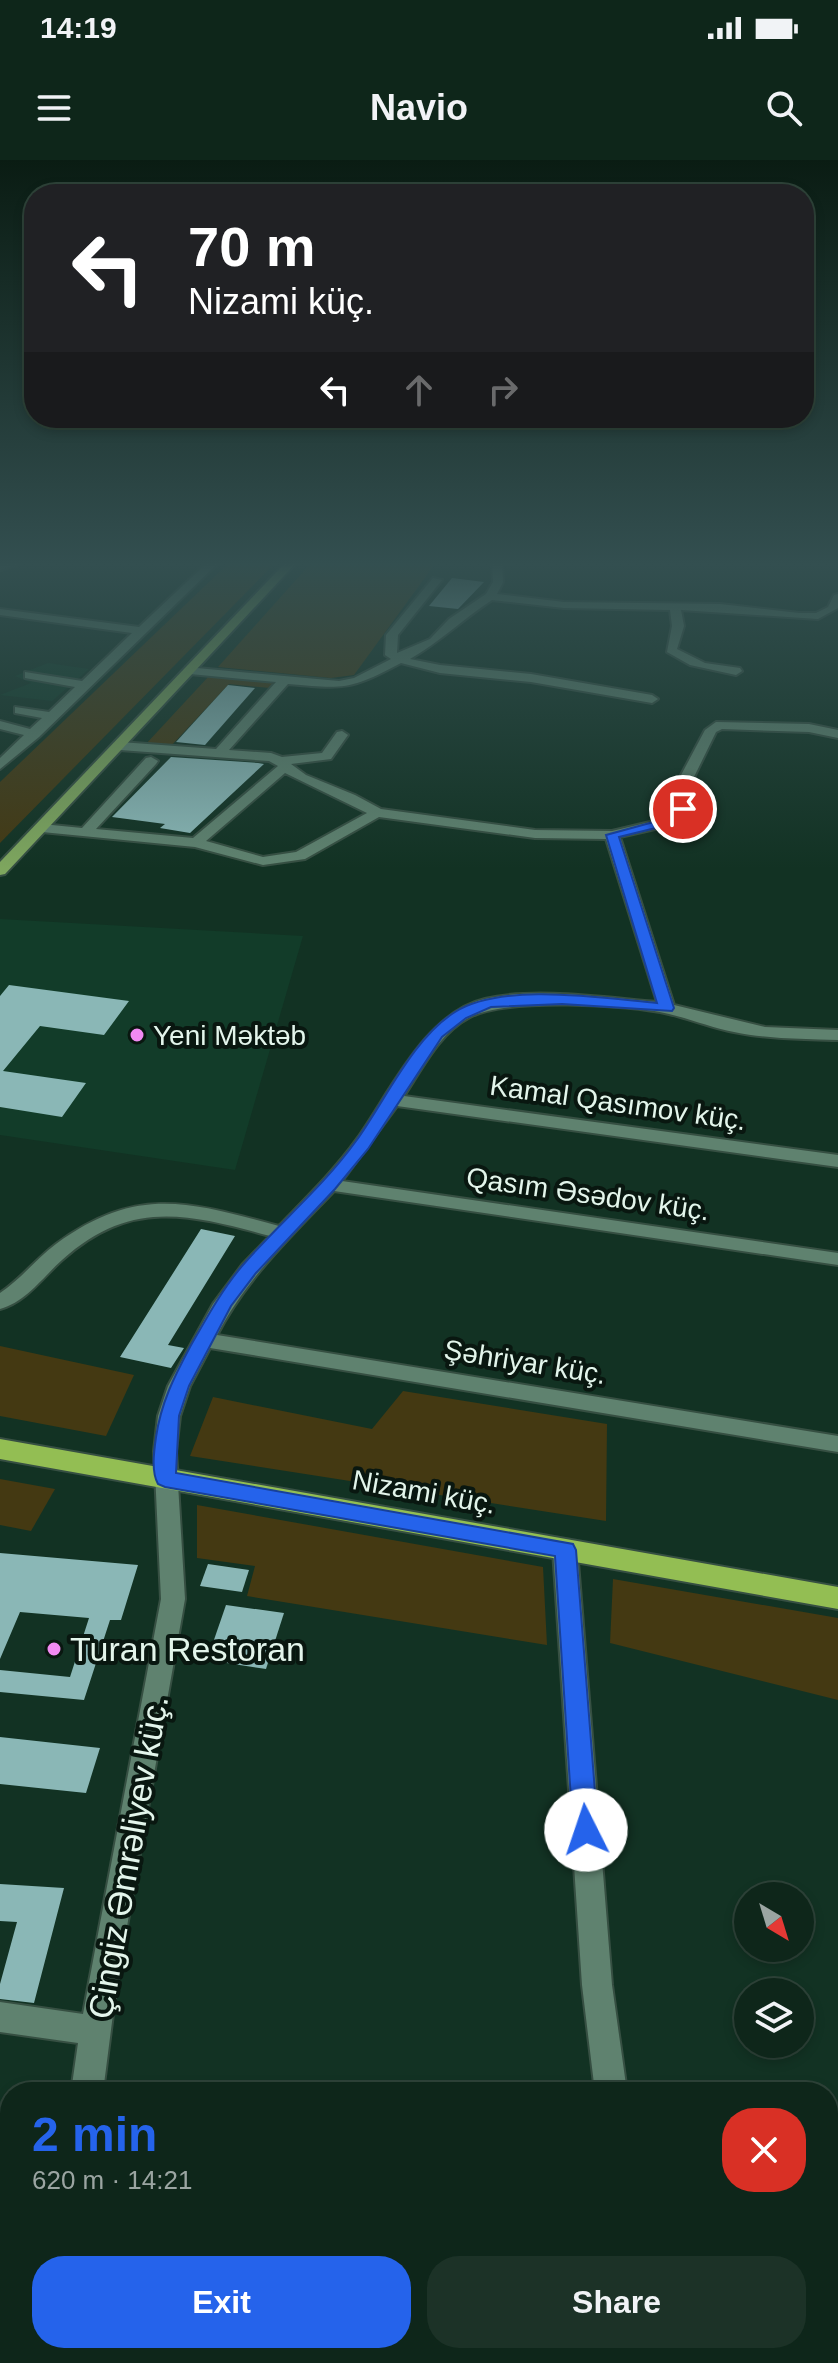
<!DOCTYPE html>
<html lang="en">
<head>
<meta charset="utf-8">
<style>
	:root { --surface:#0e261a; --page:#1c3227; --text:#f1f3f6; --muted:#9ba5a2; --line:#2e4339; --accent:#2563eb }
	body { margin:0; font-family:Helvetica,sans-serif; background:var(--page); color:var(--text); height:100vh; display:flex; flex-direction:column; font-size:30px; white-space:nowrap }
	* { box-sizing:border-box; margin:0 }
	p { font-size:26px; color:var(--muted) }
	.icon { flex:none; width:44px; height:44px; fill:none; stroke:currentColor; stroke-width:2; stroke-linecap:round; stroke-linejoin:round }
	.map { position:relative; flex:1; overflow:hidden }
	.details { position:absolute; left:0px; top:1922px; width:838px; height:282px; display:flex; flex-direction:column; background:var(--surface); border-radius:32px 32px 0 0; box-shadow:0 4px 12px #0003,0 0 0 2px var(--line) }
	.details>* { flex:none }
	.guide { position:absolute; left:24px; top:24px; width:790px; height:244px; border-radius:32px; box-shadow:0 4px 12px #0003,0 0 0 2px var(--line); background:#202124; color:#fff; overflow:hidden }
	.needle { width:52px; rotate:142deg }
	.buttons { position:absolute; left:734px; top:1722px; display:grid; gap:16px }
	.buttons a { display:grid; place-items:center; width:80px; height:80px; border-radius:50%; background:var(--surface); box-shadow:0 4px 12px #0003,0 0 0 2px var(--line); font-size:40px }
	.pin { position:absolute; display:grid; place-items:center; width:68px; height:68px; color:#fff; margin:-34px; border:4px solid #fff; border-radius:50%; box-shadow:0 2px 8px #0007 }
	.me { position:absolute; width:88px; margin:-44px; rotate:356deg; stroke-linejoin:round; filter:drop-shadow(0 0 6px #0008) }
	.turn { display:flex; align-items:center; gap:28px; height:168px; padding:0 32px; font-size:36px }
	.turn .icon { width:104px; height:104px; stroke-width:2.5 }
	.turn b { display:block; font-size:56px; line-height:68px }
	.lanes { display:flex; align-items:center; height:76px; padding:0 32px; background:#0003; justify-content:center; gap:40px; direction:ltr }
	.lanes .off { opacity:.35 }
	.round { display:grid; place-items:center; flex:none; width:84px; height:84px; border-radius:32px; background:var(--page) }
	.overview { display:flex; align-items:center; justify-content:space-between; height:136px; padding:0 32px }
	h1 { font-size:48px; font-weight:700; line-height:60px; color:var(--accent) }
	.button { display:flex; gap:16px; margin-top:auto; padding:16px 32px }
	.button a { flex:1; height:92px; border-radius:32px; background:var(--accent); color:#fff; font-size:32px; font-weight:700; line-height:92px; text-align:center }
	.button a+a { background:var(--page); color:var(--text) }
	.status { display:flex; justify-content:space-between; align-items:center; height:56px; padding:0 40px; background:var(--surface); direction:ltr }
	.status svg { height:22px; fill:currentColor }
	header { display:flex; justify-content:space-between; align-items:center; height:104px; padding:0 32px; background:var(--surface); font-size:36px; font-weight:700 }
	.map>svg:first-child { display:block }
</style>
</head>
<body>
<div class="status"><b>14:19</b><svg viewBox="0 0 49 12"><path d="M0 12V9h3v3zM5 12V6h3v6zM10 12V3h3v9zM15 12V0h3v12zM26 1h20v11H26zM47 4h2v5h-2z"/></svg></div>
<header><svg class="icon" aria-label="menu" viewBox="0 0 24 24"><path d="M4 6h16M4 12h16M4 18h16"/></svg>Navio<svg class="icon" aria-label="search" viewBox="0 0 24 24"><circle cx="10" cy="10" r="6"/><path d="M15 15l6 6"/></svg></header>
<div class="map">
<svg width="838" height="2203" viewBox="0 0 838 2203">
	<rect width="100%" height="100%" fill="#123223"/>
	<g fill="#123c29">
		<polygon points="48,503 89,509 52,541 0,535 31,523 15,516"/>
		<polygon points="0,759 303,776 235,1010 0,975"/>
	</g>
	<g fill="#443912">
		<polygon points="231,401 277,401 0,683 0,622"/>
		<polygon points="313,401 437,401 354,515 331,518 218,507"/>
		<polygon points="209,516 274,523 270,528 229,524 169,588 145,585"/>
		<polygon points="0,1186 134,1215 106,1276 0,1256"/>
		<polygon points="403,1231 607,1264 606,1361 190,1296 213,1237 372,1269"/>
		<polygon points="0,1319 55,1329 31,1371 0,1365"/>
		<polygon points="197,1345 543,1407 547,1485 247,1436 255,1406 197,1398"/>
		<polygon points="613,1419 838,1458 838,1540 610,1483"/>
	</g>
	<g fill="#8ab7b6">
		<polygon points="452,418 484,422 458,449 429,446"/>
		<polygon points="228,525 255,528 205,585 176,582"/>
		<polygon points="171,597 258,603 264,604 190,673 160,668 165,664 112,657"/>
		<polygon points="9,825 129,841 104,875 40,866 3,911 86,923 62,957 0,947 0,836"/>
		<polygon points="201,1069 235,1076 168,1185 184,1188 171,1208 120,1197"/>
		<polygon points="0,1393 138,1405 121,1460 110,1460 84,1540 0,1532 0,1510 70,1517 89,1458 20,1452 0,1499"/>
		<polygon points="208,1404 249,1410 242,1432 200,1426"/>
		<polygon points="226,1445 284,1453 266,1509 207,1500"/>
		<polygon points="0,1577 100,1588 86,1633 0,1624"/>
		<polygon points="0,1724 64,1728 34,1843 0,1839 0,1824 17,1762 0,1761"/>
	</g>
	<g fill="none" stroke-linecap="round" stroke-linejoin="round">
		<defs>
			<g id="minor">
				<polygon points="11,401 28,401 0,410 0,404"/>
				<polygon points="209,401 220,401 39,577 0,609 0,598 24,575 0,569 0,561 30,569 42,558 15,553 15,547 49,552 75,527 25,518 25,512 82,521 132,473 0,455 0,449 139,467"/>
				<path d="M 492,401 L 502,401 L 503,422 L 497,434 L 564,442 L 720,444 L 799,453 L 816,453 L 828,447 L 834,435 L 838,434 L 838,448 L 818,459 L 681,450 L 684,466 L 677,489 L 705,503 L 740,508 L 742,511 L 736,515 L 690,505 L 667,492 L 672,466 L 670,450 L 564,448 L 492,440 C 463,459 440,482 410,499 L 440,505 L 531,514 L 652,535 L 658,539 L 652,543 L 531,522 L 440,513 L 401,503 C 350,530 345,529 288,524 L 229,590 L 271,593 L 282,597 L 322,593 L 337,572 L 342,571 L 348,575 L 331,599 L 291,604 L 306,615 L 355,635 L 381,649 L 535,670 L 612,671 L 667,658 L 676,648 L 680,617 L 705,570 L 716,562 L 809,564 L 838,570 L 838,578 L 809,572 L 722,569 L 716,572 L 694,617 L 690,649 L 677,664 L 620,677 L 674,845 L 765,867 L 838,870 L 838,880 C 803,879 768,879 734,872 C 712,868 691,859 669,854 C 627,844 507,838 470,857 C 439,873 422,909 404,936 L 838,995 L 838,1007 L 397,946 L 342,1021 L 838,1093 L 838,1105 L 334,1031 C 290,1077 246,1119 217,1175 L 838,1276 L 838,1292 L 210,1188 L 190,1226 L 180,1256 L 176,1291 L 185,1439 L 117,1823 L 103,1932 L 71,1932 L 78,1883 L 0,1872 L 0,1842 L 83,1854 L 161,1439 L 154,1291 L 158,1256 L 168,1226 L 213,1144 L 242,1105 L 270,1076 C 189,1054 131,1038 62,1100 C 43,1117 26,1142 0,1149 L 0,1133 C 21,1119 36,1099 56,1084 C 137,1025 189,1042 279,1066 C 306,1038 334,1011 357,979 C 390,933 425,853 485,839 C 534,827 607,838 657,842 L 606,679 L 535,678 L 379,657 L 305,699 L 263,705 L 195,687 L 42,672 L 35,668 L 42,664 L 82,668 L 146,598 L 151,597 L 158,601 L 156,604 L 96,669 L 193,678 L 278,606 L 269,601 L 120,590 L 114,586 L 120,582 L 216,589 L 276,522 L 190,514 L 186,513 L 186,507 L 339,521 L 354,518 L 391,499 L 385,495 L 386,475 L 433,418 L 442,420 L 398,475 L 397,493 L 430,479 L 449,459 L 486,434 L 493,422 ZM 285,613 L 367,653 L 296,692 L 263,697 L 206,681 Z"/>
				<polygon points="565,1381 573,1384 577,1390 612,1825 627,1932 595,1932 582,1825 553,1390 557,1384"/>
				<polygon points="38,2194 74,2194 73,2203 37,2203"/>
				<polygon points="626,2194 662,2194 663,2203 627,2203"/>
			</g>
			<polygon id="major" points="287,401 298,401 5,714 0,715 0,702"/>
			<polygon id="highway" points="0,1279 838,1427 838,1449 0,1299"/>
		</defs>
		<use href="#minor" stroke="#364f42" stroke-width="4"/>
		<use href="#major" stroke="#364f42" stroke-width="4"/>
		<use href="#highway" stroke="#364f42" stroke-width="4"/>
		<use href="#minor" fill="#5f826f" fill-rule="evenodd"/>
		<use href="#major" fill="#7ea65e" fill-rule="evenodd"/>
		<use href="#highway" fill="#93be53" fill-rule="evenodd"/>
	</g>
	<linearGradient id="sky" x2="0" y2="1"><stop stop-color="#0a1c13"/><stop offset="0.57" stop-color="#334f50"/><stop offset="1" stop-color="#334f50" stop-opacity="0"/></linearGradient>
	<rect width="838" height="709" fill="url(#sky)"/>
	<path fill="#2563eb" stroke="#184099" stroke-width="2" d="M 678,646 L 689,649 L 676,663 L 619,677 L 674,848 L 672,851 L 562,844 L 491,847 L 466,858 L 442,877 L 368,989 L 335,1029 L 256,1113 L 231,1146 L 189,1226 L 179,1256 L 176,1313 L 573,1384 L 576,1390 L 598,1670 L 595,1678 L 586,1681 L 577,1678 L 573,1670 L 555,1396 L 165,1327 L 158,1324 C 151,1312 154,1291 156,1277 C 161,1243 174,1217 190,1187 C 206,1159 221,1131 242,1106 C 279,1063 323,1027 356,981 C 385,941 413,878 455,852 C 503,822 602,838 657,843 L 606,675 L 668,658 Z"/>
	<g fill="#f28af2" stroke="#091710" stroke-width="3">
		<circle cx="137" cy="875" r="8"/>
		<circle cx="54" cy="1489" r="8"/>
	</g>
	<g text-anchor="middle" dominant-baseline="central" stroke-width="8" stroke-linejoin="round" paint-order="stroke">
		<g font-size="28" fill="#e3f5eb" stroke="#091710" text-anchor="start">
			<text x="153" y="875">Yeni Məktəb</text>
		</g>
		<g font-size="28" fill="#e3f5eb" stroke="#091710">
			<text transform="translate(618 943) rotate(8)">Kamal Qasımov küç.</text>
			<text transform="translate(588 1034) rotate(8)">Qasım Əsədov küç.</text>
			<text transform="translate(525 1202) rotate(9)">Şəhriyar küç.</text>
			<text transform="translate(424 1332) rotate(10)">Nizami küç.</text>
		</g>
		<g font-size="34" fill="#e3f5eb" stroke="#091710" text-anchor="start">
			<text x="70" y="1489">Turan Restoran</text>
		</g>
		<g font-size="34" fill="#e3f5eb" stroke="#091710">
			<text transform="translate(128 1697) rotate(-80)">Çingiz Əmrəliyev küç.</text>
		</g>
	</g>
</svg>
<div class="buttons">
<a><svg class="needle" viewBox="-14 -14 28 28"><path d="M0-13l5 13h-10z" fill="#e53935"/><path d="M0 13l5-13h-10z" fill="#9ba5a2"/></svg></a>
<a><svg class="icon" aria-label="layers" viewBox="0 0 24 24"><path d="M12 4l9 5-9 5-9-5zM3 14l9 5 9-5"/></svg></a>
</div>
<div class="pin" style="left:683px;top:649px;background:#d93025"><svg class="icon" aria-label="arrive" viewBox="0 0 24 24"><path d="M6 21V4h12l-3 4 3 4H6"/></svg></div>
<svg class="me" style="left:586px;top:1670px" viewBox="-20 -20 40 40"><circle r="19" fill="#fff"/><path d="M0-13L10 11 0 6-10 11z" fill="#2563eb"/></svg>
<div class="guide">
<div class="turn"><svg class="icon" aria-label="left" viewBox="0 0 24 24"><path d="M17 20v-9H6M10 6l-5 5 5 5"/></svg><div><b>70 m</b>Nizami küç.</div></div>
<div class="lanes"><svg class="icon" aria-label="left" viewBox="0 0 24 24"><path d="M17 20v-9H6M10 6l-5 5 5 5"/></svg><svg class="icon off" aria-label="ahead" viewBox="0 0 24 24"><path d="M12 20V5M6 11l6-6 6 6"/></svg><svg class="icon off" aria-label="right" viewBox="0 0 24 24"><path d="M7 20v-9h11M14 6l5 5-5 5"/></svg></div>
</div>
<section class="details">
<div class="overview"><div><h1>2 min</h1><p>620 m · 14:21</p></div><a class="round" style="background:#d93025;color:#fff"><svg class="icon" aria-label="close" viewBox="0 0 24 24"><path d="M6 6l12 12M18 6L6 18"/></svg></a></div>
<div class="button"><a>Exit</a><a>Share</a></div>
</section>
</div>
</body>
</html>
